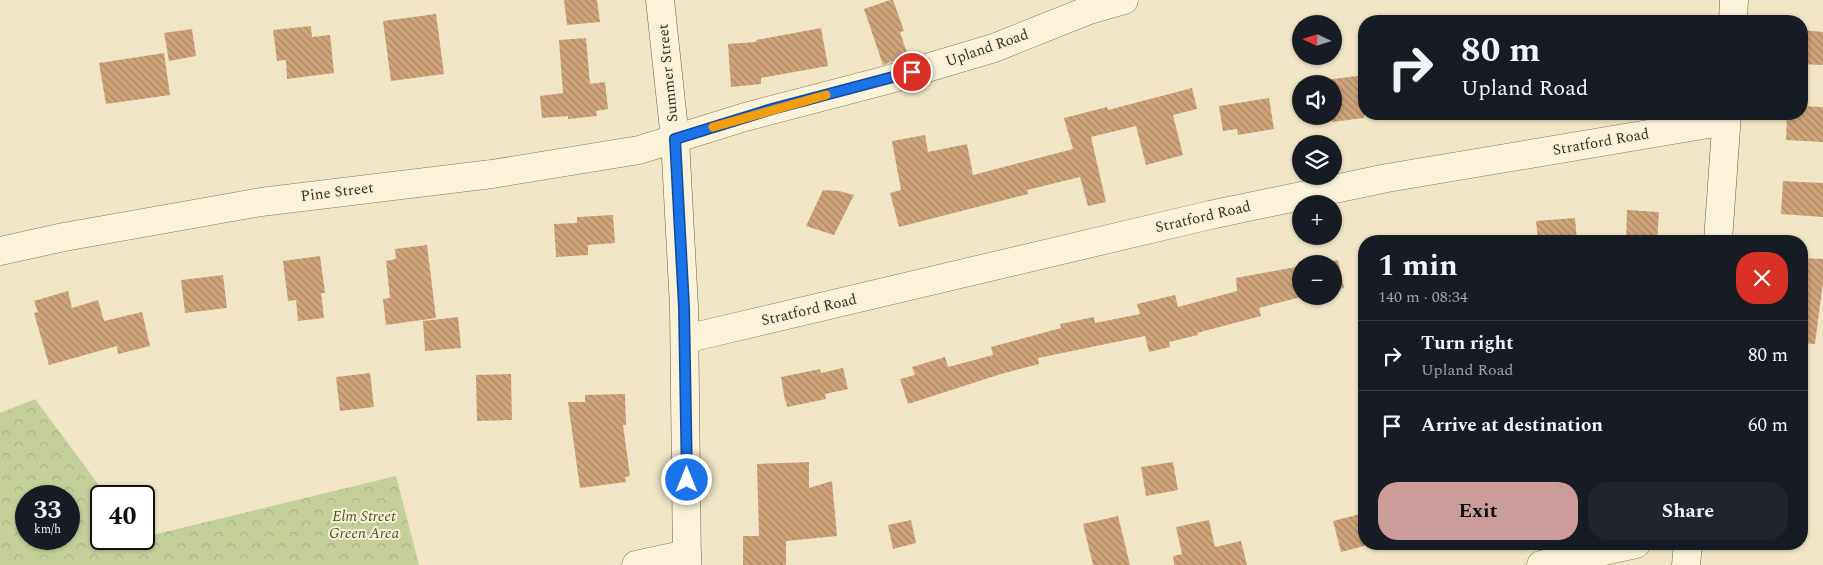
<!DOCTYPE html>
<html lang="en">
<head>
<meta charset="utf-8">
<style>
	:root { --surface:#171b24; --page:#20242c; --text:#f1f3f6; --muted:#9ea1a6; --line:#363941; --accent:#cb9c9a }
	body { margin:0; font-family:Spectral,serif; background:var(--page); color:var(--text); height:100vh; display:flex; flex-direction:column; font-size:19px; white-space:nowrap }
	* { box-sizing:border-box; margin:0 }
	p { font-size:16px; color:var(--muted) }
	.icon { flex:none; width:28px; height:28px; fill:none; stroke:currentColor; stroke-width:2; stroke-linecap:round; stroke-linejoin:round }
	.map { position:relative; flex:1; overflow:hidden }
	.side { position:absolute; left:1358px; top:235px; width:450px; height:315px; display:flex; flex-direction:column; background:var(--surface); border-radius:20px; box-shadow:0 1px 4px #0004 }
	.side>* { flex:none }
	.banner { position:absolute; left:1358px; top:15px; width:450px; height:105px; border-radius:20px; box-shadow:0 1px 4px #0004; background:#171b24; color:var(--text); overflow:hidden }
	.needle { width:32px; rotate:274deg }
	.fabs { position:absolute; left:1292px; top:15px; display:grid; gap:10px }
	.fabs a { display:grid; place-items:center; width:50px; height:50px; border-radius:50%; background:var(--surface); box-shadow:0 1px 4px #0004; font-size:25px }
	.speed { position:absolute; left:15px; top:485px; display:flex; gap:10px; font-size:25px; font-weight:700; text-align:center }
	.speed>* { display:grid; place-content:center; width:65px; height:65px; border-radius:50%; background:var(--surface); box-shadow:0 1px 4px #0004; line-height:1 }
	.speed small { font-size:12px; font-weight:400 }
	.speed .limit { border:2px solid #111; border-radius:8px; background:#fff; color:#111 }
	.pin { position:absolute; display:grid; place-items:center; width:42px; height:42px; color:#fff; margin:-21px; border:2px solid #fff; border-radius:50%; box-shadow:0 1px 5px #0007 }
	.me { position:absolute; width:55px; margin:-28px; rotate:0deg; stroke-linejoin:round; filter:drop-shadow(0 0 4px #0008) }
	.turn { display:flex; align-items:center; gap:18px; height:105px; padding:0 20px; font-size:22px }
	.turn .icon { width:65px; height:65px; stroke-width:2.5 }
	.turn b { display:block; font-size:35px; line-height:42px }
	.round { display:grid; place-items:center; flex:none; width:52px; height:52px; border-radius:20px; background:var(--page) }
	.headline { display:flex; align-items:center; justify-content:space-between; height:85px; padding:0 20px }
	h1 { font-size:30px; font-weight:700; line-height:38px }
	.primary-button { display:flex; gap:10px; margin-top:auto; padding:10px 20px }
	.primary-button a { flex:1; height:58px; border-radius:20px; background:var(--accent); color:#111; font-size:20px; font-weight:700; line-height:58px; text-align:center }
	.primary-button a+a { background:var(--page); color:var(--text) }
	ul { padding:0; list-style:none }
	li { display:flex; align-items:center; gap:15px; height:70px; padding:0 20px; border-top:1px solid var(--line) }
	li div { flex:1 }
	li b { display:block; font-size:19px }
	li em { font-style:normal }
	.map>svg:first-child { display:block }
</style>
</head>
<body>
<div class="map">
<svg width="1823" height="565" viewBox="0 0 1823 565">
	<defs>
		<pattern id="park-crowns" width="20" height="18" patternUnits="userSpaceOnUse" patternTransform="scale(1.25)"><rect width="20" height="18" fill="#c4cf9a"/><path d="M2 6a3 3 0 1 1 6 0M12 15a3 3 0 1 1 6 0" fill="none" stroke="#a9b284"/></pattern>
		<pattern id="building-back-hatch" width="6" height="6" patternUnits="userSpaceOnUse" patternTransform="scale(1.25)"><rect width="6" height="6" fill="#cfa47b"/><path d="M-1 5l2 2M0 0l6 6M5-1l2 2" fill="none" stroke="#a98664"/></pattern>
	</defs>
	<rect width="100%" height="100%" fill="#f0e6c6"/>
	<path fill="url(#park-crowns)" fill-rule="evenodd" d="M 35,399 L 107,496 L 101,496 L 101,539 L 127,539 L 128,540 L 144,539 L 144,537 L 396,476 L 419,565 L 0,565 L 0,413 ZM 69,496 L 69,539 L 26,539 L 26,496 Z"/>
	<g fill="url(#building-back-hatch)">
		<polygon points="564,0 597,0 600,22 567,25"/>
		<polygon points="890,0 893,0 904,31 900,32 908,56 883,65 864,9"/>
		<polygon points="436,14 444,74 391,81 383,21"/>
		<polygon points="311,26 312,37 330,35 334,73 287,79 286,60 277,61 273,30"/>
		<polygon points="821,28 828,66 761,78 761,84 731,87 728,44 756,42 756,40"/>
		<polygon points="192,29 196,56 169,61 164,33"/>
		<polygon points="1801,30 1823,32 1823,65 1801,64"/>
		<polygon points="586,38 590,84 605,82 608,109 596,111 597,116 568,119 568,116 542,118 540,96 563,93 559,40"/>
		<polygon points="164,53 170,95 106,104 99,63"/>
		<polygon points="1364,75 1364,118 1332,122 1331,116 1334,116 1334,84 1327,84 1326,80"/>
		<polygon points="1192,88 1197,109 1173,115 1183,155 1146,165 1136,126 1091,137 1106,202 1088,206 1080,177 1027,190 1028,194 899,227 890,193 901,190 892,141 925,135 928,152 967,144 973,175 1073,149 1064,118 1107,107 1108,110"/>
		<polygon points="1269,98 1274,129 1238,135 1237,129 1223,131 1219,106"/>
		<polygon points="1801,106 1823,107 1823,142 1786,140 1787,114 1801,114"/>
		<polygon points="1783,181 1823,183 1823,217 1781,214"/>
		<polygon points="823,190 839,191 854,195 834,235 806,226"/>
		<polygon points="1627,210 1659,212 1657,241 1626,241"/>
		<polygon points="613,215 615,243 588,245 588,255 556,257 554,224 577,223 577,217"/>
		<polygon points="1575,218 1577,241 1538,241 1536,221"/>
		<polygon points="427,245 436,318 386,325 383,299 390,298 386,261 396,259 395,249"/>
		<polygon points="320,256 325,293 321,293 324,318 298,321 296,300 288,301 283,261"/>
		<polygon points="1801,258 1823,259 1823,282 1815,344 1801,343"/>
		<polygon points="1338,260 1344,288 1334,290 1334,264 1316,264"/>
		<polygon points="1301,266 1301,297 1259,308 1261,316 1197,333 1198,335 1169,342 1170,347 1149,352 1145,336 1038,358 1039,364 1001,374 908,404 900,379 915,375 912,367 945,357 948,367 993,355 991,347 1061,328 1060,324 1094,317 1095,323 1140,314 1137,304 1175,295 1178,307 1237,291 1236,278"/>
		<polygon points="223,275 227,308 185,313 181,280"/>
		<polygon points="68,291 72,308 98,300 104,321 142,312 150,346 118,354 117,346 49,365 34,313 38,312 34,301"/>
		<polygon points="458,317 461,348 425,351 423,321"/>
		<polygon points="843,368 848,389 825,394 826,399 787,407 786,401 785,401 781,377 820,369 821,373"/>
		<polygon points="370,373 374,407 340,411 336,377"/>
		<polygon points="511,374 512,420 477,421 476,375"/>
		<polygon points="625,394 626,425 623,425 630,476 625,477 626,482 580,488 568,402 585,402 585,395"/>
		<polygon points="809,462 809,488 832,481 837,536 786,541 786,565 743,565 743,536 759,536 757,464"/>
		<polygon points="1173,462 1178,490 1146,496 1141,467"/>
		<polygon points="1364,513 1364,546 1341,552 1333,521"/>
		<polygon points="1118,516 1130,565 1093,565 1083,524"/>
		<polygon points="911,520 916,543 893,549 888,525"/>
		<polygon points="1209,520 1215,547 1241,541 1247,565 1174,565 1173,556 1182,554 1176,527"/>
	</g>
	<g fill="none" stroke-linecap="round" stroke-linejoin="round">
		<defs>
			<g id="street">
				<polyline points="0,251 64,237 261,202 492,174 639,150 745,117 883,81 994,48 1089,10 1124,0"/>
				<polyline points="685,339 1210,215 1387,178 1726,121"/>
				<polyline points="636,565 687,554"/>
				<polyline points="1541,565 1636,544"/>
			</g>
			<g id="secondary">
				<polyline points="660,0 675,139 684,307 687,565"/>
				<polyline points="1733,21 1734,0"/>
				<polyline points="1718,241 1727,114"/>
				<polyline points="1686,565 1688,544"/>
			</g>
		</defs>
		<use href="#street" stroke="#8c795b" stroke-width="29"/>
		<use href="#secondary" stroke="#6e5a3e" stroke-width="29"/>
		<use href="#street" stroke="#faf3da" stroke-width="28"/>
		<use href="#secondary" stroke="#faf3da" stroke-width="28"/>
	</g>
	<g fill="none" stroke-linecap="round" stroke-linejoin="round">
		<defs>
			<polyline id="route" points="687,480 684,307 675,139 772,109 912,72"/>
		</defs>
		<use href="#route" stroke="#114b97" stroke-width="12"/>
		<use href="#route" stroke="#1a73e8" stroke-width="9"/>
		<polyline stroke="#f59e0b" stroke-width="9" points="713,127 826,95"/>
	</g>
	<g text-anchor="middle" dominant-baseline="central" stroke-width="4" stroke-linejoin="round" paint-order="stroke">
		<g font-size="15" fill="#3c2f1f" stroke="#f7f0d6">
			<text transform="translate(987 48) rotate(-19)">Upland Road</text>
			<text transform="translate(668 73) rotate(-96)">Summer Street</text>
			<text transform="translate(1601 142) rotate(-10)">Stratford Road</text>
			<text transform="translate(337 192) rotate(-7)">Pine Street</text>
			<text transform="translate(1203 217) rotate(-13)">Stratford Road</text>
			<text transform="translate(809 310) rotate(-13)">Stratford Road</text>
		</g>
		<g font-size="15" font-style="italic" fill="#485925" stroke="#f7f0d6">
			<text x="364" y="516">Elm Street<tspan x="364" dy="17">Green Area</tspan></text>
		</g>
	</g>
</svg>
<div class="fabs">
<a><svg class="needle" viewBox="-14 -14 28 28"><path d="M0-13l5 13h-10z" fill="#e53935"/><path d="M0 13l5-13h-10z" fill="#9ea1a6"/></svg></a>
<a><svg class="icon" aria-label="sound" viewBox="0 0 24 24"><path d="M4 9h4l5-4v14l-5-4H4zM17 9q2 3 0 6"/></svg></a>
<a><svg class="icon" aria-label="layers" viewBox="0 0 24 24"><path d="M12 4l9 5-9 5-9-5zM3 14l9 5 9-5"/></svg></a>
<a>+</a>
<a>−</a>
</div>
<div class="speed"><div>33<small>km/h</small></div><div class="limit">40</div></div>
<div class="pin" style="left:912px;top:72px;background:#d93025"><svg class="icon" aria-label="arrive" viewBox="0 0 24 24"><path d="M6 21V4h12l-3 4 3 4H6"/></svg></div>
<svg class="me" style="left:687px;top:480px" viewBox="-20 -20 40 40"><circle r="17" fill="#1a73e8" stroke="#fff" stroke-width="3"/><path d="M0-11L8 9 0 5-8 9z" fill="#fff"/></svg>
<div class="banner">
<div class="turn"><svg class="icon" aria-label="right" viewBox="0 0 24 24"><path d="M7 20v-9h11M14 6l5 5-5 5"/></svg><div><b>80 m</b>Upland Road</div></div>
</div>
<section class="side">
<div class="headline"><div><h1>1 min</h1><p>140 m · 08:34</p></div><a class="round" style="background:#d93025;color:#fff"><svg class="icon" aria-label="close" viewBox="0 0 24 24"><path d="M6 6l12 12M18 6L6 18"/></svg></a></div>
<ul>
<li><svg class="icon" aria-label="right" viewBox="0 0 24 24"><path d="M7 20v-9h11M14 6l5 5-5 5"/></svg><div><b>Turn right</b><p>Upland Road</p></div><em>80 m</em></li>
<li><svg class="icon" aria-label="arrive" viewBox="0 0 24 24"><path d="M6 21V4h12l-3 4 3 4H6"/></svg><div><b>Arrive at destination</b></div><em>60 m</em></li>
</ul>
<div class="primary-button"><a>Exit</a><a>Share</a></div>
</section>
</div>
</body>
</html>
